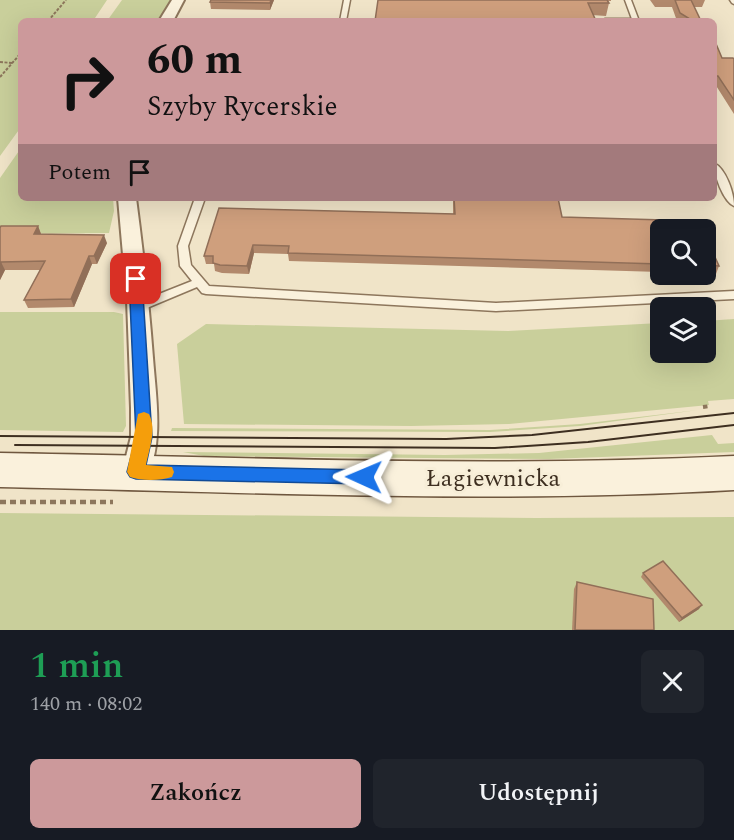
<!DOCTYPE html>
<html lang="pl">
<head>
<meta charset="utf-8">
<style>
	:root { --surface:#171b24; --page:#20242c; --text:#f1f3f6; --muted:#9ea1a6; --accent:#cc999b }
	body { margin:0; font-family:Spectral,serif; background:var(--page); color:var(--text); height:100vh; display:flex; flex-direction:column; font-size:22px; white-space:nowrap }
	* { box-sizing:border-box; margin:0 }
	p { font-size:20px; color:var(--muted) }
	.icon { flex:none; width:33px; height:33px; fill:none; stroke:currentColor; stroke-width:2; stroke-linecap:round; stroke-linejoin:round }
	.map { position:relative; height:630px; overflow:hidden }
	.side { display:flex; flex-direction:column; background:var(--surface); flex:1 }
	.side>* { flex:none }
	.top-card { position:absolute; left:18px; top:18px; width:699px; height:183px; border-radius:9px; box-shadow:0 6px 24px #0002; background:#cc999b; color:#111; overflow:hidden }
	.tools { position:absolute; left:650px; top:219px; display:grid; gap:12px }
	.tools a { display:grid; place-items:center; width:66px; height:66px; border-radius:9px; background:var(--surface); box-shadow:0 6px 24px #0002; font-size:30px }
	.pin { position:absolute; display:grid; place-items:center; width:51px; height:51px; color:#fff; margin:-26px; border-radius:12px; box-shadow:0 3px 9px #0006 }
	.me { position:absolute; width:66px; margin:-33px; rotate:271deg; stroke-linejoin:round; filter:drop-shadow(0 0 4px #0008) }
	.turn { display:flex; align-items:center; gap:21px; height:126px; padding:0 30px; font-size:27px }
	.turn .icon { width:78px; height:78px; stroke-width:2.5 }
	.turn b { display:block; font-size:42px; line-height:51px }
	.then { display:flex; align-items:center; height:57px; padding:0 30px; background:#0003; gap:12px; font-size:22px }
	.round { display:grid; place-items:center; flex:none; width:63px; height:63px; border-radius:9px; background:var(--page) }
	.headline { display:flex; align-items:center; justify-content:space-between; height:102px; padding:0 30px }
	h1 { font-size:36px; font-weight:600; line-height:45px; color:#1e9e55 }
	.cta { display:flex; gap:12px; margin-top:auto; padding:12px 30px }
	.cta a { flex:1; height:69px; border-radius:9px; background:var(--accent); color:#111; font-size:24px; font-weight:600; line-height:69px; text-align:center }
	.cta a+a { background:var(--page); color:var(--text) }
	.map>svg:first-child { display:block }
</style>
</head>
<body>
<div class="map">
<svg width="734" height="630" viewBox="0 0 734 630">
	<rect width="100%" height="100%" fill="#f0e4c8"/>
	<g fill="#c9cf9b">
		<polygon points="0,0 107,0 93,21 21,21 21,127 0,156"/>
		<polygon points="122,0 172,0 159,21 107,21"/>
		<polygon points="21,148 21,198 113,198 114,211 109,233 2,234 0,236 0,178"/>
		<polygon points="0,312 114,312 123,314 126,426 123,432 0,430"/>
		<polygon points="734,319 734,399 708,401 709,405 509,424 411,426 184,424 177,344 206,324 508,331 660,323 660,352 705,352 705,321"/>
		<polygon points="698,410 580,426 490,432 171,431 172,428 490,430 580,424"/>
		<polygon points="712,435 718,444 734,443 734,452 549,459 204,456 183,452 445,455 539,453"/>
		<polygon points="0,513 536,518 734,517 734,630 0,630"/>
	</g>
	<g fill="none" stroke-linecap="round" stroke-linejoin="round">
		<defs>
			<g id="lane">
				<polygon points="344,0 350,0 346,21 340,21"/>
				<polygon points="625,0 631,0 639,21 602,21 605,19 632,19"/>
				<polygon points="730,0 734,0 734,4 732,3"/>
				<path d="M 714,163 C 726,169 734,193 734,206 C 723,201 714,175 714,163 Z"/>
				<polygon points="195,198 205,198 188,246 191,265 209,286 496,303 734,291 734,299 496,311 206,294 202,293 197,287 142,310 134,310 132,307 134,304 192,281 180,266 178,246"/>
			</g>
			<g id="street">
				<polygon points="172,0 184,0 173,21 159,21"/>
				<path d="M 118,198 L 136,198 C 143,251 149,304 153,358 C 156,398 164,443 146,480 L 136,484 L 126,480 L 122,472 L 131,437 L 131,408 L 127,300 Z"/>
			</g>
			<path id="secondary" d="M 0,453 C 245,457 489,468 734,456 L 734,490 C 489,504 245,492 0,487 Z"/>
		</defs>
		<use href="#lane" stroke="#8d765c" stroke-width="3"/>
		<use href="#street" stroke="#8d765c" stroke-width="4"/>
		<use href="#secondary" stroke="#6f573f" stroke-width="3"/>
		<g stroke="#8d765c" stroke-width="2" stroke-dasharray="3 1.5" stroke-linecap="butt">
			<polyline points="48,21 66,0"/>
			<polyline points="0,62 12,63"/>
			<polyline points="0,77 21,53"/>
		</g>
		<polyline stroke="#8d765c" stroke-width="4" stroke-dasharray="4.5 3" stroke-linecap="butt" points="703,407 710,406"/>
		<polyline stroke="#8d765c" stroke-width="4.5" stroke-dasharray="6 4" stroke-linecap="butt" points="0,502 113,502"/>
		<use href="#lane" fill="#faf1dc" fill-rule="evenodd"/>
		<use href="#street" fill="#faf1dc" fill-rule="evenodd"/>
		<use href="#secondary" fill="#faf1dc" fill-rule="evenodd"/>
		<g stroke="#3d2e20" stroke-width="2">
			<polyline points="0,436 446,439 532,435 734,413"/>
			<polyline points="15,445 495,448 588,442 734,425"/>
		</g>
	</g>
	<g fill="#b2896c">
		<polygon points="211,0 274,0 270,10 211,9 210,2"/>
		<polygon points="378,0 611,0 611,1 608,1 609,3 606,16"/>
		<polygon points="650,0 705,0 702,7 694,7 701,21 677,21 672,7 655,7"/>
		<polygon points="714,39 722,58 734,59 734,114 715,84 714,84"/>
		<polygon points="453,198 558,198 562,217 660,230 660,272 289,261 288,254 254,253 249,274 222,273 215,271 214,264 206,264 204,256 219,208 453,214"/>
		<polygon points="38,226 41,234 107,243 97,264 92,264 74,307 28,308 24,300 40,270 5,270 0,280 0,228"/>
		<polygon points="705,235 719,266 716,274 705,273"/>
		<polygon points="643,573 699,609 679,622 641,577"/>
		<polygon points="577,582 654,630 572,630 574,589"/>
	</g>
	<g fill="#916f58">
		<polygon points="271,0 274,0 270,10 270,3"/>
		<polygon points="38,226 41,234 34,234"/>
		<polygon points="104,235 107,243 97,264 94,256"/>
		<polygon points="253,245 254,253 249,274 247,266"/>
		<polygon points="89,256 92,264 74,307 71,299"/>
		<polygon points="1,262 5,270 0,280 0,265"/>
		<polygon points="702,605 699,609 679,622 682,618"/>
	</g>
	<g fill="#cf9f7d" stroke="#916f58" stroke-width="1.5">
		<polygon points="211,0 271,0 270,3 210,2"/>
		<polygon points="378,0 607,0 609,3 588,3 596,21 375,21"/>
		<polygon points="675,0 691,0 701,21 693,21 680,13"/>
		<polygon points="714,39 722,58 733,58 734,59 734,100 718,76 714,76"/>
		<polygon points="454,198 558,198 562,217 698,221 702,230 660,230 660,264 288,253 289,246 253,245 247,266 220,265 213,263 213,256 204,256 219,208 455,214"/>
		<polygon points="1,226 38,226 34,234 104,235 94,256 89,256 71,299 24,300 45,261 1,262 0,265 0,228"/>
		<polygon points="705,235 719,266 705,265"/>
		<polygon points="663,561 702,605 682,618 643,573"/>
		<polygon points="577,582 653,599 654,630 575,630"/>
	</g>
	<polygon fill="#1a73e8" stroke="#114b97" stroke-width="1.5" points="136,275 142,279 152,437 146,465 364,470 370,472 372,477 370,482 364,484 136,479 130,477 127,472 136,437 129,279"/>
	<path fill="#f59e0b" d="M 144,412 L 149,414 C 157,429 149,450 146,465 L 172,467 L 174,472 L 172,477 C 160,481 141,481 130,477 L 127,472 L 138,414 Z"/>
	<g text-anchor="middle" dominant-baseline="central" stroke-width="6" stroke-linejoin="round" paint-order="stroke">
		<g font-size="24" fill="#3d2e20" stroke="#f7eed8">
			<text x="493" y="479">Łagiewnicka</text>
		</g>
	</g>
</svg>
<div class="tools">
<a><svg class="icon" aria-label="search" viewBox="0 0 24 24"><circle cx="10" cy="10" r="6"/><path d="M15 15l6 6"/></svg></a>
<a><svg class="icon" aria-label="layers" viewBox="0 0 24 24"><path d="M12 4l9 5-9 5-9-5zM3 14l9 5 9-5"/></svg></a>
</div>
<div class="pin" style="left:136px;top:279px;background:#d93025"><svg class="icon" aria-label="arrive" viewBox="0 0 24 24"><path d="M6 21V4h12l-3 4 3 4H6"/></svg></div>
<svg class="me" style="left:364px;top:477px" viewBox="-20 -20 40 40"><path d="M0-17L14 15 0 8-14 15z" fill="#1a73e8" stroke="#fff" stroke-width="4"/></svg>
<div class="top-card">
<div class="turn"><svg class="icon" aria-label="right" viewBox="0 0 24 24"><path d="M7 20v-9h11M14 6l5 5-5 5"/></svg><div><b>60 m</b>Szyby Rycerskie</div></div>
<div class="then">Potem<svg class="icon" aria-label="arrive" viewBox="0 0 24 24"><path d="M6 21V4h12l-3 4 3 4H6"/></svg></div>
</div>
</div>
<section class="side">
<div class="headline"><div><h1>1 min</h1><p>140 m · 08:02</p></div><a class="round"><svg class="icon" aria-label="close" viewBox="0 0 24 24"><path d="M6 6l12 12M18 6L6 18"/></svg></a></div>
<div class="cta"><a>Zakończ</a><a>Udostępnij</a></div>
</section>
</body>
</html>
